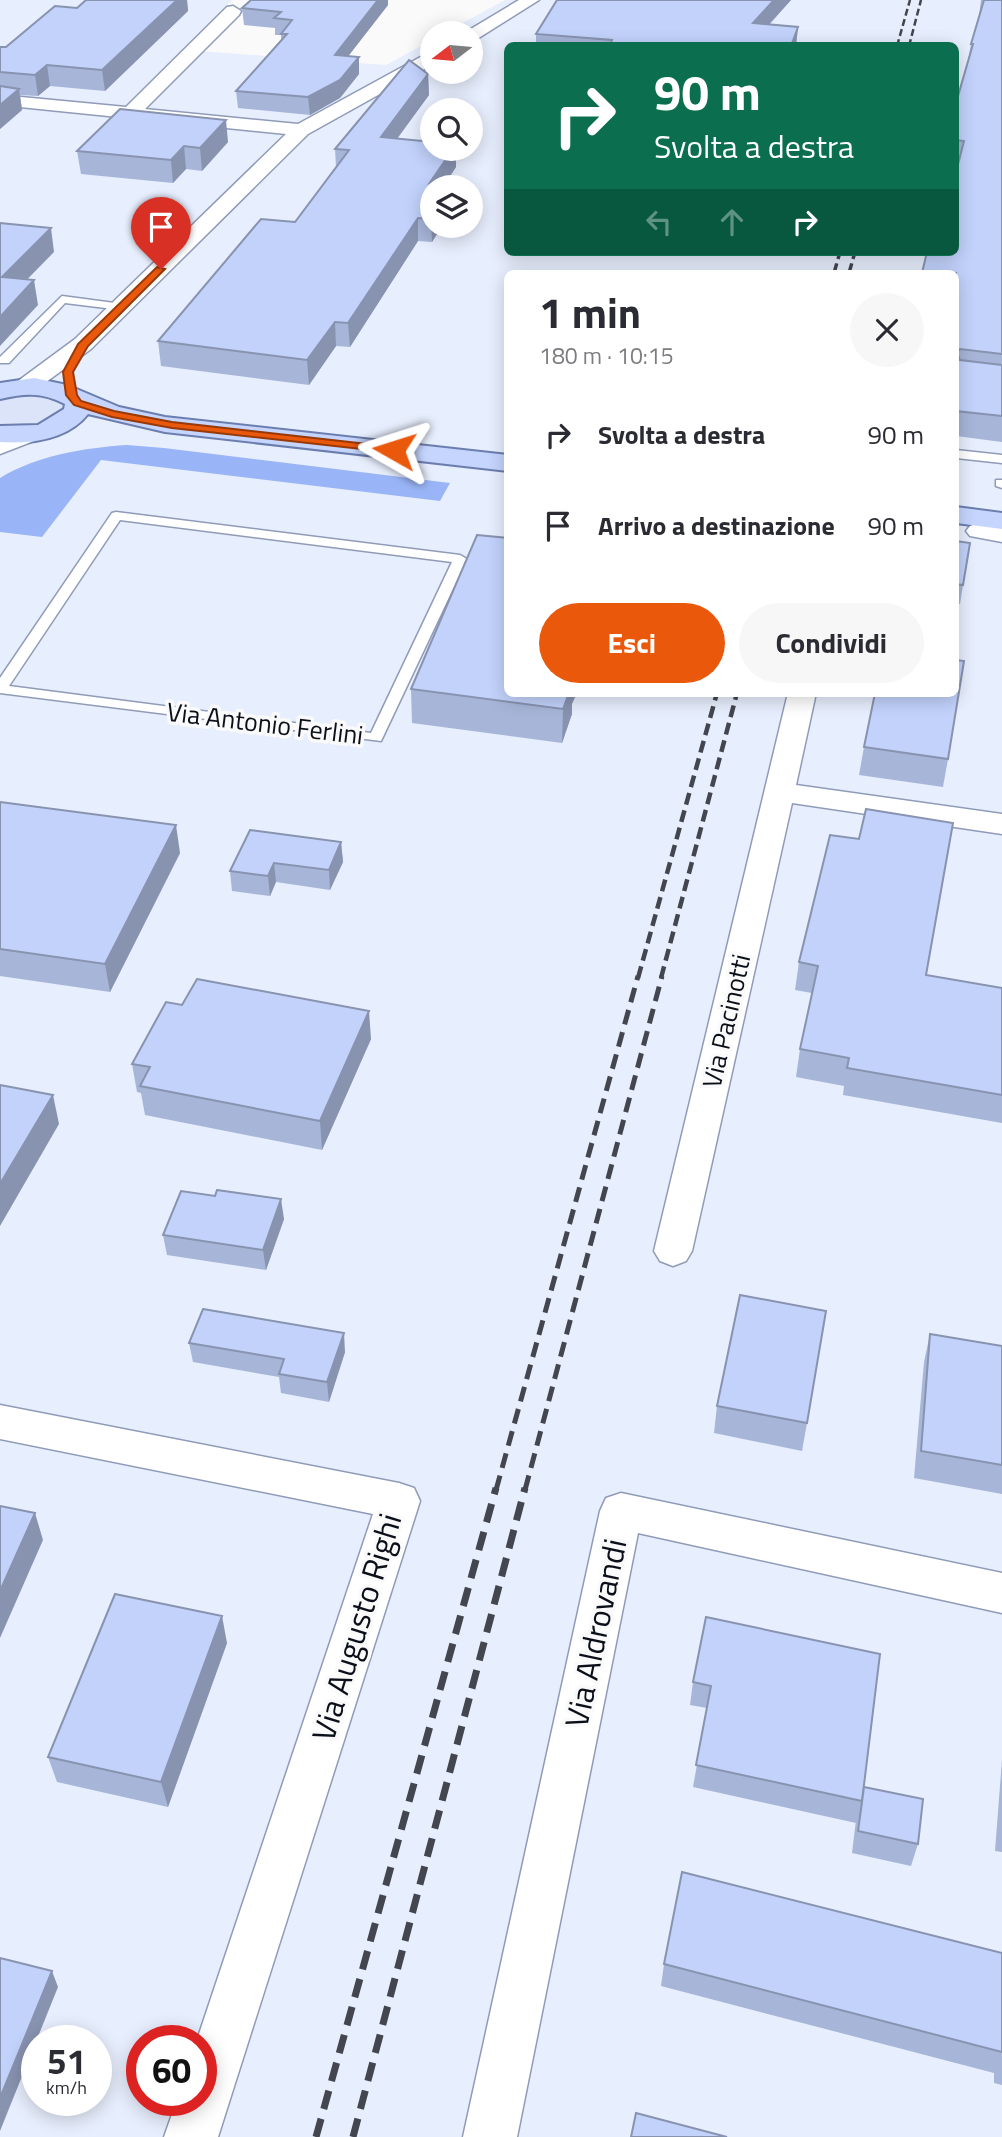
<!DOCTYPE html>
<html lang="it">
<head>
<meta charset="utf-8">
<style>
	:root { --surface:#fff; --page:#f7f7f7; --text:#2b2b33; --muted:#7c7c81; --accent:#ea580c }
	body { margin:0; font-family:"Titillium Web",sans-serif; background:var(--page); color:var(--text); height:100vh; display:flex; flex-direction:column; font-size:26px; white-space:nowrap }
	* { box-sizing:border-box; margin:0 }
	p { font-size:23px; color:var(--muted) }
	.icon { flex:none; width:38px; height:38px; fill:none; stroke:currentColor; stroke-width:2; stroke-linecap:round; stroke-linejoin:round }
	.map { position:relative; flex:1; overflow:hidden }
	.sheet { position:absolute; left:504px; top:270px; width:455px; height:427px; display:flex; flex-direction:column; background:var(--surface); border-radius:10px; box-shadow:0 4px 18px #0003 }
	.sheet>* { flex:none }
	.hud { position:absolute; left:504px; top:42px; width:455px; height:214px; border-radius:10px; box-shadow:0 4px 18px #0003; background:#0b6e4f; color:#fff; overflow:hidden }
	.needle { width:46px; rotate:254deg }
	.buttons { position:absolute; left:420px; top:21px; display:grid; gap:14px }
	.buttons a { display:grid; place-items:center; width:63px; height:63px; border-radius:50%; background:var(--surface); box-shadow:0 4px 18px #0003; font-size:35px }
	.speed { position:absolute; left:21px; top:2025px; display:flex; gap:14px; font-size:35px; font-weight:700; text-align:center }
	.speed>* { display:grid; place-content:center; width:91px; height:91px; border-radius:50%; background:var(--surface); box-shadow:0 4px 18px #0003; line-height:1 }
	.speed small { font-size:18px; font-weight:400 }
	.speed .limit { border:10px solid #d22; background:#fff; color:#111 }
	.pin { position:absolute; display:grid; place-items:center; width:60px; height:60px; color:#fff; margin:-72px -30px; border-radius:50% 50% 50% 0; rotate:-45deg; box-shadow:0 0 7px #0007 }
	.pin .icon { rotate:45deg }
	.me { position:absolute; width:77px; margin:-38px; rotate:276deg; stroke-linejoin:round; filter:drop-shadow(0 0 5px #0008) }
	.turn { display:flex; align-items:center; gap:24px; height:147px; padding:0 35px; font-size:32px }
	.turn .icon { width:91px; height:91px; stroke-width:2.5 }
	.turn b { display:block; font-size:49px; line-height:60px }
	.lanes { display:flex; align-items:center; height:66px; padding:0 35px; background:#0003; justify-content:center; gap:35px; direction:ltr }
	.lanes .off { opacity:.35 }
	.round { display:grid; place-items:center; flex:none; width:74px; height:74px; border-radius:37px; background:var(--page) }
	.headline { display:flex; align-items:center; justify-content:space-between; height:119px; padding:0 35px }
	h1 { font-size:42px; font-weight:700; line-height:52px }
	.primary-button { display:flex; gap:14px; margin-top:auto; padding:14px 35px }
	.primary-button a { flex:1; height:80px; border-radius:42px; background:var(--accent); color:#fff; font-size:28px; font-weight:700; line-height:80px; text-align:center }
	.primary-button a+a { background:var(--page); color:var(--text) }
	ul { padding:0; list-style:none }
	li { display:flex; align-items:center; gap:21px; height:91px; padding:0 35px }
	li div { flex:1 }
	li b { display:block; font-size:26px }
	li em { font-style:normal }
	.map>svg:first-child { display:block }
</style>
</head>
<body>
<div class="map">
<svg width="1002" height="2137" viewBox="0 0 1002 2137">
	<rect width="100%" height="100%" fill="#fafafa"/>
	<path fill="#e7eefd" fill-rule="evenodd" d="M 0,0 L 232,0 L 186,50 L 386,65 L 432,40 L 432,72 L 471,72 L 471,33 L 444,33 L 505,0 L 1002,0 L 1002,2137 L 0,2137 ZM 508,46 L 956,46 L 956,252 L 508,252 ZM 432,110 L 471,110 L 471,149 L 432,149 ZM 432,187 L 471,187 L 471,226 L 432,226 ZM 508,273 L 956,273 L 956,693 L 508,693 ZM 37,2040 L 96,2040 L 96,2100 L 37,2100 ZM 142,2040 L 201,2040 L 201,2100 L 142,2100 Z"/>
	<polygon fill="#dce4f9" points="41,391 67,403 67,410 42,427 0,428 0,396"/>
	<path fill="#9ab5f7" d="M 127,445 L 164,448 L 450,483 L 440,501 L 101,460 L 42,537 L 0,532 L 0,478 C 38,455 84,448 127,445 Z"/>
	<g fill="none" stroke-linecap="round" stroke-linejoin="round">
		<defs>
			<g id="service">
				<polygon points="62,296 122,304 127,307 122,310 65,303 9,363 0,363 0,357"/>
				<polygon points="956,450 1002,455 1002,463 956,458"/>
				<polygon points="996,480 1002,480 1002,488 996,486"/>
				<path d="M 116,512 L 460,555 L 467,559 L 381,741 L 0,693 L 0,678 L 112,513 ZM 120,520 L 452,562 L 371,733 L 9,686 Z"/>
			</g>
			<g id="minor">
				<polygon points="519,0 539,0 477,39 471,40 471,33 464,33"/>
				<polygon points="233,6 241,11 239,15 145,109 298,124 426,54 432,53 432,65 308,134 91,349 34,391 18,391 14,386 18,381 75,339 286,134 0,105 0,95 126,107 227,7"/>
				<polygon points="31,427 39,429 43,434 39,439 0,454 0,438"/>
				<polygon points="979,523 1002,526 1002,542 970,536 966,531 970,526"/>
				<polygon points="788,693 816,693 796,785 1002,814 1002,834 792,803 692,1251 686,1261 673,1266 660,1261 654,1251"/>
				<polygon points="0,1405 399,1483 414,1488 420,1501 218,2137 164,2137 177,2100 201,2100 201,2040 197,2040 373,1514 0,1439"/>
				<polygon points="621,1493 1002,1573 1002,1613 638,1533 517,2137 463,2137 600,1511 606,1498"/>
			</g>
			<g id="primary">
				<path d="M 34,378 L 67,385 L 119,407 L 165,417 L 508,455 L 508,471 L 165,432 L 88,414 C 67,440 32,444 0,442 L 0,426 L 38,425 L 64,409 L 65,404 C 42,392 25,393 0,399 L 0,383 Z"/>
				<polygon points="956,507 1002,513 1002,529 956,523"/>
			</g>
		</defs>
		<use href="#service" stroke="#8f9bb8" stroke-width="3"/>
		<use href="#minor" stroke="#8f9bb8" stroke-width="3"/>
		<use href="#primary" stroke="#6b7eae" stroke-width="4"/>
		<use href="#service" fill="#fff" fill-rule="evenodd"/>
		<use href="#minor" fill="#fff" fill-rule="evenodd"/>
		<use href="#primary" fill="#c5d5fe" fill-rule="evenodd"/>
		<g stroke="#43464e" stroke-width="2.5" stroke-dasharray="7 3.5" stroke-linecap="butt">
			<polyline points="897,46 910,0"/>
			<polyline points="909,46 921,0"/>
		</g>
		<g stroke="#43464e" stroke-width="3.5" stroke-dasharray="10 4.5" stroke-linecap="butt">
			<polyline points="834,273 840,252"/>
			<polyline points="849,273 855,252"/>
		</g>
		<g stroke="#43464e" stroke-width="4.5" stroke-dasharray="12 6" stroke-linecap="butt">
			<polyline points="638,978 717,693"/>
			<polyline points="661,978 737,693"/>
		</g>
		<g stroke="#43464e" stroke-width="5" stroke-dasharray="15 8" stroke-linecap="butt">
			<polyline points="496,1490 638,976"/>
			<polyline points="525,1490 662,976"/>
		</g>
		<g stroke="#43464e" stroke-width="7" stroke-dasharray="19 10" stroke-linecap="butt">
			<polyline points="316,2137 496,1488"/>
			<polyline points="353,2137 525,1488"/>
		</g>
	</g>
	<g fill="#a7b5d8">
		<polygon points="86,0 187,0 188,11 105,91 50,86 38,96 20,95 22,110 0,129 0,47 6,47 77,8"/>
		<polygon points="251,0 388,0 388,5 348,56 359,74 340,98 310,115 238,108 236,91 281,41 281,35 275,35 275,28 244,25 242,8"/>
		<polygon points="557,0 791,0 769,25 798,27 796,46 536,46 536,34"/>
		<polygon points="981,0 1002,0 1002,442 956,436 956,252 958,163 956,162 956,103 968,61 971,44 979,16"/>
		<polygon points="428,74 429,95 397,139 432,149 456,149 456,167 444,186 432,226 442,226 432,242 418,241 350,347 336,346 309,385 161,366 158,341 295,222 336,167 335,149"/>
		<polygon points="228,142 202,171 186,169 173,183 81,174 77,151"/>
		<polygon points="956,541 963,585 960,604 956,604"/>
		<polygon points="411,689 572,704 572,714 562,743 412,723"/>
		<polygon points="864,747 948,759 943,787 859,775"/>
		<polygon points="0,802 180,853 110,992 0,976"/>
		<polygon points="341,842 343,862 330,890 276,882 270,896 232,891 230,871"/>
		<polygon points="799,962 926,975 1002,988 1002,1123 843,1095 844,1086 796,1077 800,1049 812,993 795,990"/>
		<polygon points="182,1005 371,1039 322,1150 145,1115 141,1093 137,1092 132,1064"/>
		<polygon points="284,1219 266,1270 167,1255 163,1235"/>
		<polygon points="930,1334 1002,1346 1002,1494 914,1478 924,1362"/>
		<polygon points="189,1343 345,1352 329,1402 281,1393 279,1377 193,1362"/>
		<polygon points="717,1406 807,1423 802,1451 714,1433"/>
		<polygon points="706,1617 863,1791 918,1844 911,1866 852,1853 856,1820 856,1823 693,1787 707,1708 690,1705 693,1682"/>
		<polygon points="227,1643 168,1807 57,1782 48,1757"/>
		<polygon points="1002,1760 1002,1852 995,1851"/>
		<polygon points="1002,1953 1002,2085 994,2083 994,2073 661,1986 664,1964"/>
	</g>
	<g fill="#8893b0">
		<polygon points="177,0 187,0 188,11 105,91 102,70"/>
		<polygon points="377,0 388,0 388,5 336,72 335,55"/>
		<polygon points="774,0 791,0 751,44 753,23"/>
		<polygon points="798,27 796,46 791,46"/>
		<polygon points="359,57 359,74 340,98 310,115 308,97"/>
		<polygon points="47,65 50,86 38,96 35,75"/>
		<polygon points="428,74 429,95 382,159 381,137"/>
		<polygon points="19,89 22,110 0,129 0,105"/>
		<polygon points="226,120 228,142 202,171 200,148"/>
		<polygon points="184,146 186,169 173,183 171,160"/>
		<polygon points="453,149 456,149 456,167 443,187 429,184"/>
		<polygon points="432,217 432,226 442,226 432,242 431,219"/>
		<polygon points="418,218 418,241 350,347 348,323"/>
		<polygon points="51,228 54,252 6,301 2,277"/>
		<polygon points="34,280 38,305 0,346 0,317"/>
		<polygon points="335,322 336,346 309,385 307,360"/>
		<polygon points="569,693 577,693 572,704 572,714 562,743 563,709"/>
		<polygon points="176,825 180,853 110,992 105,964"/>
		<polygon points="341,842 343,862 330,890 329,870"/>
		<polygon points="274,863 276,882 270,896 268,876"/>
		<polygon points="369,1011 371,1039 322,1150 320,1121"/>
		<polygon points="53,1095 59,1124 0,1226 0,1184"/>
		<polygon points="281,1199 284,1219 266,1270 263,1250"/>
		<polygon points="344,1333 345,1352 329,1402 327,1382"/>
		<polygon points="35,1513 43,1540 0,1638 0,1591"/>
		<polygon points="222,1616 227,1643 168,1807 161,1782"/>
		<polygon points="52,1971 58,1987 0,2131 0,2098"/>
	</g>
	<g fill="#c2d2fb" stroke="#8893b0" stroke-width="2">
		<polygon points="86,0 177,0 102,70 47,65 35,75 0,72 0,47 6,47 55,6 77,8"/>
		<polygon points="251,0 378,0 335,55 359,57 340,80 308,97 236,91 287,34 281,34 292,20 274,18 281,12 242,8"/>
		<polygon points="557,0 774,0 753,23 798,27 791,46 610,46 612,40 536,34"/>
		<polygon points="984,0 1002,0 1002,354 960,349 957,352 960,360 1002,365 1002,416 956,411 956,273 922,273 927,252 956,252 956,172 964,141 956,140 956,103 973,44 971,44"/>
		<polygon points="409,60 428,74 381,137 432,142 432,149 453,149 429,184 452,187 432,187 432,217 431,219 418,218 348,323 335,322 307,360 158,341 261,219 295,222 349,150 335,149"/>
		<polygon points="0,86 19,89 0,105"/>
		<polygon points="120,109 226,120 200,148 184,146 171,160 77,151"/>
		<polygon points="0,223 51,228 2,277 34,280 0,317"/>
		<polygon points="477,535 508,538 508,693 569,693 563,709 411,689"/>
		<polygon points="956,541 970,543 963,585 956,584"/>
		<polygon points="956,660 964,661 948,759 864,747 875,693 956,693"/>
		<polygon points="0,802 176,825 105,964 0,949"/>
		<polygon points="866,809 953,823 926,975 1002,988 1002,1095 847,1068 849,1058 800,1049 818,966 799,962 830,835 859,839"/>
		<polygon points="250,830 341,842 329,870 274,863 268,876 230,871"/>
		<polygon points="197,979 369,1011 320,1121 140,1086 150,1067 132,1064 166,1002 182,1005"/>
		<polygon points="0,1085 53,1095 0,1184"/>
		<polygon points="217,1190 281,1199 263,1250 163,1235 181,1191 215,1196"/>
		<polygon points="740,1295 826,1311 807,1423 717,1406"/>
		<polygon points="203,1309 344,1333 327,1382 279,1374 284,1359 189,1343"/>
		<polygon points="930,1334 1002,1346 1002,1465 921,1451"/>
		<polygon points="0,1506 35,1513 0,1591"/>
		<polygon points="115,1594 222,1616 161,1782 48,1757"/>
		<polygon points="706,1617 880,1654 862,1801 696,1765 711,1686 693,1682"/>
		<polygon points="864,1787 923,1799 918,1844 858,1831"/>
		<polygon points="682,1872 1002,1953 1002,2052 664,1964"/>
		<polygon points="0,1958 52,1971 0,2098"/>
		<polygon points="636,2113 727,2137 631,2137"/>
	</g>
	<polygon fill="#ea580c" stroke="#983908" stroke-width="2" points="157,267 165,269 88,346 73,372 77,395 81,401 114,411 172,422 394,447 399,450 397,453 172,428 112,417 74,405 66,395 63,372 78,344"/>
	<g text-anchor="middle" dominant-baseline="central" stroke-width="7" stroke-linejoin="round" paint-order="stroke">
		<g font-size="26" fill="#0b0f19" stroke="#fafafa">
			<text transform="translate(265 723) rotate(7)">Via Antonio Ferlini</text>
			<text transform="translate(726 1021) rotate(-77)">Via Pacinotti</text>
		</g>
		<g font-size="32" fill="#0b0f19" stroke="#fafafa">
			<text transform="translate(356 1627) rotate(-73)">Via Augusto Righi</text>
			<text transform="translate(595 1633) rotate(-78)">Via Aldrovandi</text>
		</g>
	</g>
</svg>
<div class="buttons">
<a><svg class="needle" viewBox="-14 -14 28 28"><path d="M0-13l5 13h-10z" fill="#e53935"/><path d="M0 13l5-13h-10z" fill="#7c7c81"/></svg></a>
<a><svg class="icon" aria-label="search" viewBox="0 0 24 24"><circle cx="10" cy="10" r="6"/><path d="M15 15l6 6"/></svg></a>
<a><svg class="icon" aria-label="layers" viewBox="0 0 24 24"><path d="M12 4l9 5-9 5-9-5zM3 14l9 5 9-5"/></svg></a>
</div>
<div class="speed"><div>51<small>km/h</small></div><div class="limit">60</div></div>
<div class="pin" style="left:161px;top:269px;background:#d93025"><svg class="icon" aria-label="arrive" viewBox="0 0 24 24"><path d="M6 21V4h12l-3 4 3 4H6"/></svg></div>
<svg class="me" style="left:394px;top:450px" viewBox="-20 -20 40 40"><path d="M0-17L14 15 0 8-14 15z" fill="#ea580c" stroke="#fff" stroke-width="4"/></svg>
<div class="hud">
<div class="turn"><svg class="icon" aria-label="right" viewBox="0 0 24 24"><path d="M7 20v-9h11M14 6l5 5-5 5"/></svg><div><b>90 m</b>Svolta a destra</div></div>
<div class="lanes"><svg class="icon off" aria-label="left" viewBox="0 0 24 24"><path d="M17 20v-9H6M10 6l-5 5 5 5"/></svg><svg class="icon off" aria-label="ahead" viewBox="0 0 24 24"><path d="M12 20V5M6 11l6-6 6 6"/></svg><svg class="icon" aria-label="right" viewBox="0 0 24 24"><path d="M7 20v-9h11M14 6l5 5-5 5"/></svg></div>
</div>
<section class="sheet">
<div class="headline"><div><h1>1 min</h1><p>180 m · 10:15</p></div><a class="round"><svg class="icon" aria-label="close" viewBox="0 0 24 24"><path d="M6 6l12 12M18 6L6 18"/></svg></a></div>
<ul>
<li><svg class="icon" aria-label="right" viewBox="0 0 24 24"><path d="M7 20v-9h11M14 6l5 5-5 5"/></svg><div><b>Svolta a destra</b></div><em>90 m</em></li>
<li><svg class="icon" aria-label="arrive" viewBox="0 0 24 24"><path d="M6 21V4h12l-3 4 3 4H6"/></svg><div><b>Arrivo a destinazione</b></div><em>90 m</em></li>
</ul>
<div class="primary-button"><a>Esci</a><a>Condividi</a></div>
</section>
</div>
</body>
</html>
